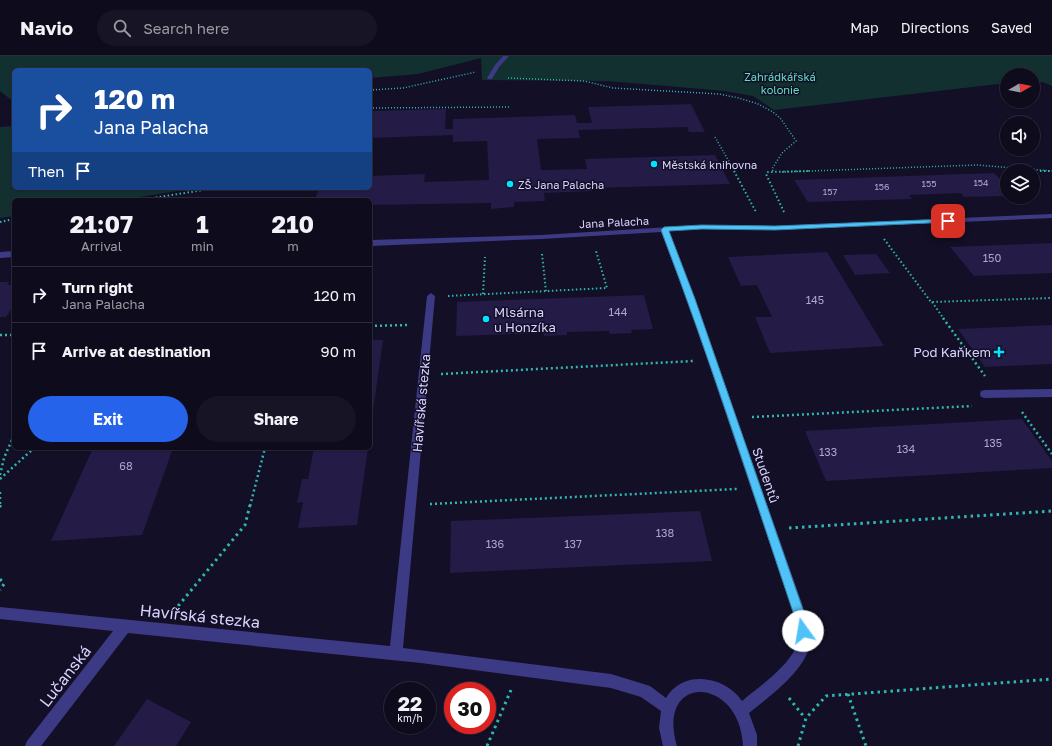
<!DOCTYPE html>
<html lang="en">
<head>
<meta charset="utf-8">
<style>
	:root { --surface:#0e0b1c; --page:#171425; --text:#f1f3f6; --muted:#9b9ba3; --line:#2e2b3b; --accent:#2563eb }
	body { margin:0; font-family:"Golos Text",sans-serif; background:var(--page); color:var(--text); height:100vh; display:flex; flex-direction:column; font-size:15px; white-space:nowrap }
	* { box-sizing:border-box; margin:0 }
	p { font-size:13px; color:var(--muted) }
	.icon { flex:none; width:22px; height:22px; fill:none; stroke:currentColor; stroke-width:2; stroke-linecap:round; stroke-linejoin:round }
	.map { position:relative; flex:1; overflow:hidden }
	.side { position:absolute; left:12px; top:142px; width:360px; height:252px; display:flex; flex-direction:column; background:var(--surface); border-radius:6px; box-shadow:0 1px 3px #0004,0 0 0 1px var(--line) }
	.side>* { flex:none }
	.guide { position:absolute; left:12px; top:12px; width:360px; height:122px; border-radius:6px; box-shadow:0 1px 3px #0004,0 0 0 1px var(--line); background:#1a4fa0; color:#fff; overflow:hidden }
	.needle { width:26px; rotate:81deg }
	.fabs { position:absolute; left:1000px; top:12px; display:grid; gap:8px }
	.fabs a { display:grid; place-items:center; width:40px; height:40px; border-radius:50%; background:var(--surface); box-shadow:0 1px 3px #0004,0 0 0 1px var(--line); font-size:20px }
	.speed { position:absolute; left:384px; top:626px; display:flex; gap:8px; font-size:20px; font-weight:700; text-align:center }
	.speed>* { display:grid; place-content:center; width:52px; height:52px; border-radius:50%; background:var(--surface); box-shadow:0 1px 3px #0004,0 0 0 1px var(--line); line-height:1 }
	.speed small { font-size:10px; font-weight:400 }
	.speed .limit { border:6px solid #d22; background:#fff; color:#111 }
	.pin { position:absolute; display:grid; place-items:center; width:34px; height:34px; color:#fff; margin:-17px; border-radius:8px; box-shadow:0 2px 6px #0006 }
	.me { position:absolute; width:44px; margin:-22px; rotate:347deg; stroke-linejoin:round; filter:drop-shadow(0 0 3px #0008) }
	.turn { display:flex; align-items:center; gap:14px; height:84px; padding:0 16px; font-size:18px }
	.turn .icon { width:52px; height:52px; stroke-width:2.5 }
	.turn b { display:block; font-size:28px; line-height:34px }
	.then { display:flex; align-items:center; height:38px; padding:0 16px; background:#0003; gap:8px; font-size:15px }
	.eta { display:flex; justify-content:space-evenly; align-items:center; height:68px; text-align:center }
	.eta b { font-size:24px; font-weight:700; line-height:28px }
	.cta { display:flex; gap:8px; margin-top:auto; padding:8px 16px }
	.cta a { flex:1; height:46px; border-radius:24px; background:var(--accent); color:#fff; font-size:16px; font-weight:700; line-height:46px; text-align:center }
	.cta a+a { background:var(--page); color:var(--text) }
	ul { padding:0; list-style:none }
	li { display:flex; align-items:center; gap:12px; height:56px; padding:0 16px; border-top:1px solid var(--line) }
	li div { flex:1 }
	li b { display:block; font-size:15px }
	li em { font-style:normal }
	header { display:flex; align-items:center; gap:24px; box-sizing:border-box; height:56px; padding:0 20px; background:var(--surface); border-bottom:1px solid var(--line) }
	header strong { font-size:19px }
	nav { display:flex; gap:22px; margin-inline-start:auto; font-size:14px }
	.search { width:280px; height:36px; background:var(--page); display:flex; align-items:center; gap:10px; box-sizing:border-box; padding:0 14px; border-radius:22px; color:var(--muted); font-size:15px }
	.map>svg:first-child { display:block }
</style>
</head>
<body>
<header>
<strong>Navio</strong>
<div class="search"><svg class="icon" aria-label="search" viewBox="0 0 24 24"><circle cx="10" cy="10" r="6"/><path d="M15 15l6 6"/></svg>Search here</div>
<nav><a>Map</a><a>Directions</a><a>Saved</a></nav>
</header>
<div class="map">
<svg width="1052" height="690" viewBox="0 0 1052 690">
	<rect width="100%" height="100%" fill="#130f26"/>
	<g fill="#12302f">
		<polygon points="0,0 1052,0 1052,30 1043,26 1033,26 1033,19 1007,19 1007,27 774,54 753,40 725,35 608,25 482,24 481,2 418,18 370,22 370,14 14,14 14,44 10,43 0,35"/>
		<polygon points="14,70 14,132 197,132 120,144 14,144 14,160 0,162 0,71"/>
	</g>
	<g fill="#241b47">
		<polygon points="691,48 705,76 689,76 687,71 578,74 580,82 537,83 541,114 587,113 585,103 715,99 730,128 593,132 592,135 544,137 545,145 514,146 514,151 491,153 491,147 370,149 370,144 315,144 319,132 370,132 370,120 425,118 424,126 489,124 487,85 453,86 453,79 370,82 370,55 446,53 445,73 453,73 453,63 575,59 577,67 592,67 588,51"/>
		<polygon points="994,117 1007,130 1007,140 964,141 961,137 909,139 912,143 808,146 794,124"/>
		<polygon points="1052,187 1052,217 974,220 950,191"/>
		<polygon points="827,196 884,290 770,297 755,261 772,261 757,229 741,230 728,201"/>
		<polygon points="876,198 890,217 855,219 843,199"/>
		<polygon points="0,226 9,226 7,229 14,228 14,249 6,261 0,261"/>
		<polygon points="644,239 653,273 631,274 632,277 610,278 609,275 567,276 567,279 544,280 543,277 456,280 457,246"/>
		<polygon points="1052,269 1052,308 985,311 958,273"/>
		<polygon points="370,284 383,284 371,369 370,369"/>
		<polygon points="1022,363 1052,405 1052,412 826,425 805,375"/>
		<polygon points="93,392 173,392 142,479 51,485"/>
		<polygon points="314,392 368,392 357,469 298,472 303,446 297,447 302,423 308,423"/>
		<polygon points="700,455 712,505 450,517 451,465"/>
		<polygon points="147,643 191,666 176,690 114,690"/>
	</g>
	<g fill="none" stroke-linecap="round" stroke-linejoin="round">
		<g stroke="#2fb8b0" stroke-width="1.5" stroke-dasharray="1 2" stroke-linecap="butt">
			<polyline points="508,22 584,25 613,32 719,38 739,42 758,48 773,56 781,63 796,85 782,97 772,113 773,115"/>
			<polyline points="370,34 403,32 476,16"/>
			<polyline points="370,52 509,51"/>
			<polyline points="715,81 735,116"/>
			<polyline points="782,116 977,109 1052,115"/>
		</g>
		<g stroke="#2fb8b0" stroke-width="2" stroke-dasharray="1.5 2.5" stroke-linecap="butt">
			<polyline points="734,115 756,156"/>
			<polyline points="1040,115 1052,115"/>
			<polyline points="140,144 216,132"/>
			<polyline points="784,156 766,118 768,116 811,115"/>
			<polyline points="0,166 14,163"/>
			<polyline points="884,183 931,246 1052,242"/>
			<polyline points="542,198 546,235"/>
			<polyline points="483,238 485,201"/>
			<polyline points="448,240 607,232 596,195"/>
			<polyline points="932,246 944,263"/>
		</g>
		<g stroke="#2fb8b0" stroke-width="2.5" stroke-dasharray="2 3" stroke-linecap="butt">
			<polyline points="943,262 985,320"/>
			<polyline points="370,270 409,269"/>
			<polyline points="0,279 14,279"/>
			<polyline points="441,318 693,305"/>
			<polyline points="1022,356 1052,398"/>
			<polyline points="752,361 972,350"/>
			<polyline points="0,419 4,402 14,379"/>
			<polyline points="0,423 34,392"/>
			<polyline points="0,436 0,450"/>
			<polyline points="430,448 737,433"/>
			<polyline points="250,450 265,392"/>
		</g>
		<g stroke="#2fb8b0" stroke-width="3" stroke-dasharray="2.5 4" stroke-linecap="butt">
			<polyline points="0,449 0,454"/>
			<polyline points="789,472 1052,455"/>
			<polyline points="0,523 4,528 0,534"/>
			<polyline points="174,555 245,469 250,449"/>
			<polyline points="848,638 866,690"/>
			<polyline points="789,642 805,662"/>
			<polyline points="487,690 511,634"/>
			<polyline points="798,690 806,662 826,640 1052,623"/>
		</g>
		<g fill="#3d3a85" fill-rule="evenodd">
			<polygon points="503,0 509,0 499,11 492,23 488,23 487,22 495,9"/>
			<polygon points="1052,333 1052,341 985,342 981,341 980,338 981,335 985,334"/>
		</g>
		<g fill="#3d3a85" fill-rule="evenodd">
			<path d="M 1052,158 L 1052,162 L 775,174 L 702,173 L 668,175 L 695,243 L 808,565 C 809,571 812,578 811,584 C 807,614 771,639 749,657 L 757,679 L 757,690 L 743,690 C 740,619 655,617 677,690 L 663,690 L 659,672 L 661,655 L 641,641 L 611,632 L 421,607 L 128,577 L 41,690 L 25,690 L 27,685 L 113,575 L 0,563 L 0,551 L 390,590 L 427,240 L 431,237 L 435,240 L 403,592 L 611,618 L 650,630 L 666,642 C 683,613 725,620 742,645 C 759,631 795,606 798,584 C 799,577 796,571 796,565 L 687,243 L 661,176 L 541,183 L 370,190 L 370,184 L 541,179 L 702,169 L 775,170 Z"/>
			<polygon points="14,195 14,201 0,202 0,196"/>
		</g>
	</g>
	<path fill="#4fc3f7" stroke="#337fa1" d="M 948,163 L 951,165 L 950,166 L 775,174 L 702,173 L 669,175 L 695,243 L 807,565 L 809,575 L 807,579 L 803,581 L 799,579 L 796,565 C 752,434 710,303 661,174 L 664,171 L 702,169 L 775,170 Z"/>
	<g fill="#00e5ff" stroke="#130f26" stroke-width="1.5">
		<circle cx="654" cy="108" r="4"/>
		<circle cx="510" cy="128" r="4"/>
		<circle cx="486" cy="263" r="4"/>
		<path d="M997 290h4v4h4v4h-4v4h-4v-4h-4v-4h4z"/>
	</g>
	<g text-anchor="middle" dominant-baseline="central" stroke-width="3" stroke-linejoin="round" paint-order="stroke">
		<g font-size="9" fill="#aca6d1">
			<text x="981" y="126">154</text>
			<text x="929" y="127">155</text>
			<text x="882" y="130">156</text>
			<text x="830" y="135">157</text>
		</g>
		<g font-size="11" fill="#5fe0c0" stroke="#130f26">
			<text x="780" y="20">Zahrádkářská<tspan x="780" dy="13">kolonie</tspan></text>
		</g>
		<g font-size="11" fill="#d9d4ff" stroke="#130f26" text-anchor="start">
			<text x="662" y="108">Městská knihovna</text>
			<text x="518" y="128">ZŠ Jana Palacha</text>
		</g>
		<g font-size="11" fill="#d9d4ff" stroke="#130f26">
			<text transform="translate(614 166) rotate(-3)">Jana Palacha</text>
		</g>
		<g font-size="11" fill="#aca6d1">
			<text x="992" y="201">150</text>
			<text x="815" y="243">145</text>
			<text x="618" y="255">144</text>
			<text x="993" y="386">135</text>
			<text x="906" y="392">134</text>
			<text x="828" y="395">133</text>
			<text x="126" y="409">68</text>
			<text x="665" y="476">138</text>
			<text x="495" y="487">136</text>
			<text x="573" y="487">137</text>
		</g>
		<g font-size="13" fill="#d9d4ff" stroke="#130f26" text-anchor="start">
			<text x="494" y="256">Mlsárna<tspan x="494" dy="15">u Honzíka</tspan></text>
			<text x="991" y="296" text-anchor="end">Pod Kaňkem</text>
		</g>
		<g font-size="13" fill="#d9d4ff" stroke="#130f26">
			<text transform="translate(421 347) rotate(-85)">Havířská stezka</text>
			<text transform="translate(766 419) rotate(71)">Studentů</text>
		</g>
		<g font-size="16" fill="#d9d4ff" stroke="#130f26">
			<text transform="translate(200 560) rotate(6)">Havířská stezka</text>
			<text transform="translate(65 620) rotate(-52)">Lučanská</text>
		</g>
	</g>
</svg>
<div class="fabs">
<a><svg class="needle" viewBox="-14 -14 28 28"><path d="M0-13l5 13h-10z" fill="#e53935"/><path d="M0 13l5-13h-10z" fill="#9b9ba3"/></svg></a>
<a><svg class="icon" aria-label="sound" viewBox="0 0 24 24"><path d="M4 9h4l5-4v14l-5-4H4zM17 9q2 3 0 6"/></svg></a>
<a><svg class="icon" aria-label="layers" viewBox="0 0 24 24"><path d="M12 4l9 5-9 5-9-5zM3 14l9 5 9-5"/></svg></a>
</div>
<div class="speed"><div>22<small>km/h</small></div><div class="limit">30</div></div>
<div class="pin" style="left:948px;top:165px;background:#d93025"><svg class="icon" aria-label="arrive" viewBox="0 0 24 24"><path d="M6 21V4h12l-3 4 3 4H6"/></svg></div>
<svg class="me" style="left:803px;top:575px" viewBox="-20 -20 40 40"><circle r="19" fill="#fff"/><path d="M0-13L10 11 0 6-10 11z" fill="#4fc3f7"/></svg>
<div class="guide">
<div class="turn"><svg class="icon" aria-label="right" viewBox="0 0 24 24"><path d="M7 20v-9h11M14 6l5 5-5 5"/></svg><div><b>120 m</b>Jana Palacha</div></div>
<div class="then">Then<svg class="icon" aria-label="arrive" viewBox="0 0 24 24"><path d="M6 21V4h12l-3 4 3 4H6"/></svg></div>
</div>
<section class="side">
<div class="eta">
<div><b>21:07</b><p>Arrival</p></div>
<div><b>1</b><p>min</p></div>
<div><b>210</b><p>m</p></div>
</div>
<ul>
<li><svg class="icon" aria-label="right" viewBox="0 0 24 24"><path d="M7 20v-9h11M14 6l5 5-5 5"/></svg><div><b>Turn right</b><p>Jana Palacha</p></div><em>120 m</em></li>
<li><svg class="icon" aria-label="arrive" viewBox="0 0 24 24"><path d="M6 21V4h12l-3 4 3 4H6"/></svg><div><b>Arrive at destination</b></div><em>90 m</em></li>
</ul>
<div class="cta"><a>Exit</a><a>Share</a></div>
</section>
</div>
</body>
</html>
